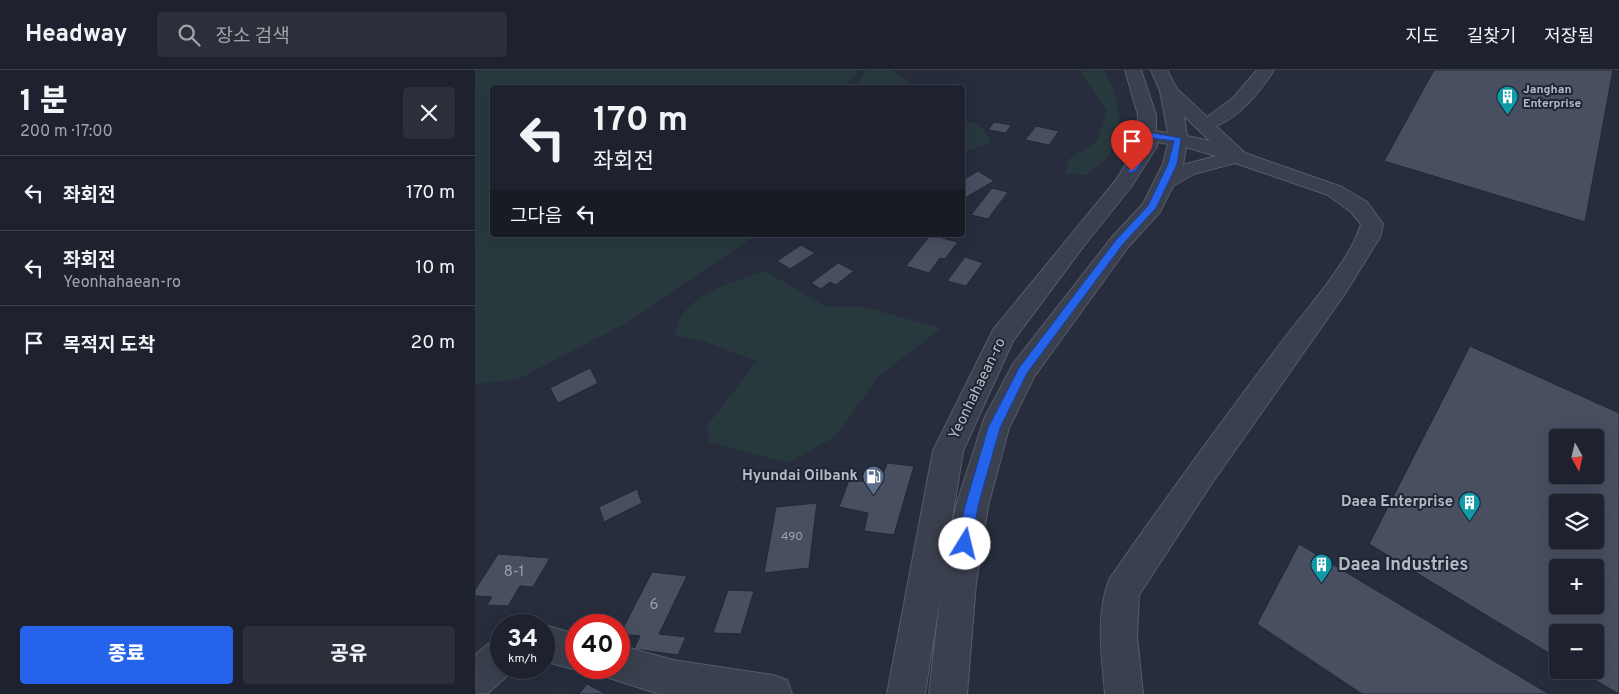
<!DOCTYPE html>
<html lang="ko">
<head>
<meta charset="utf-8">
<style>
	:root { --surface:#1d222e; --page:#2a2f3a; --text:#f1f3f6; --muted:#a0a4aa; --line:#3b3f4a; --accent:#2563eb }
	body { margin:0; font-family:Overpass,"Noto Sans KR",sans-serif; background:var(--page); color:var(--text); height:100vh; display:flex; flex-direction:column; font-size:19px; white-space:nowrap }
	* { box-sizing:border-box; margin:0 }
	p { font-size:16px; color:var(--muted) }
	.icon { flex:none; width:28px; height:28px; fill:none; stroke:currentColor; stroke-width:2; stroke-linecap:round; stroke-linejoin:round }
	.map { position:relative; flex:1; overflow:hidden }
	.side { display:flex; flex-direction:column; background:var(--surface); width:475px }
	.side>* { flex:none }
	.top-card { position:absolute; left:15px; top:15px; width:475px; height:152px; border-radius:5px; box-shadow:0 5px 20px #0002,0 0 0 1px var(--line); background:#1d222e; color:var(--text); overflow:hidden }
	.needle { width:32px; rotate:172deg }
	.tools { position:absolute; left:1074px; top:359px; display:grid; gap:10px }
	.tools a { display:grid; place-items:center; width:55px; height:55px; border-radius:5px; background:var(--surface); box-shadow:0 5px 20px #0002,0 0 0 1px var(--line); font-size:25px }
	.speed { position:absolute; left:15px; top:544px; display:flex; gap:10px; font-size:25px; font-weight:700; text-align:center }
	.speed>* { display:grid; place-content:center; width:65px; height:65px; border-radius:50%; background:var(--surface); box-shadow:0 5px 20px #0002,0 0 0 1px var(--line); line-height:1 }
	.speed small { font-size:12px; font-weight:400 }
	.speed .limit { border:8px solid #d22; background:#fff; color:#111 }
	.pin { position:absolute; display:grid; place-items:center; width:42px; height:42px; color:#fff; margin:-51px -21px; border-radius:50% 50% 50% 0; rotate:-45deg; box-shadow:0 0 5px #0007 }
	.pin .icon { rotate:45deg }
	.me { position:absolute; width:55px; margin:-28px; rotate:9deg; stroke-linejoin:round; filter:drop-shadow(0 0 4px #0008) }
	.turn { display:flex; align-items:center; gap:18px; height:105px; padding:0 20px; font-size:22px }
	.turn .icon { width:65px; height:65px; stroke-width:2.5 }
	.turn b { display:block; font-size:35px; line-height:42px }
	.then { display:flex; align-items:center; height:48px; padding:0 20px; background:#0003; gap:10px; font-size:19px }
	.round { display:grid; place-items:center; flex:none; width:52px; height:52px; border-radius:5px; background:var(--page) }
	.head { display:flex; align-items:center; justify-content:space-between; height:85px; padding:0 20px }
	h1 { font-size:30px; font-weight:800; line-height:38px }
	.action { display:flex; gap:10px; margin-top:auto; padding:10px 20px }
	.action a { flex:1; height:58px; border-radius:5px; background:var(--accent); color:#fff; font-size:20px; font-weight:800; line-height:58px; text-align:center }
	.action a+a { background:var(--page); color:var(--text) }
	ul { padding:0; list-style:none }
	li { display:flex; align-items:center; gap:15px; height:75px; padding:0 20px; border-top:1px solid var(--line) }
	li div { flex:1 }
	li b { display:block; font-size:19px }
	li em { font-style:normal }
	header { display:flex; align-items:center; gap:30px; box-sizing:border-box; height:70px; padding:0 25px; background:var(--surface); border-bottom:1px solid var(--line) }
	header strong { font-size:24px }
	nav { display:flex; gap:28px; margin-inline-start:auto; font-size:18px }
	.search { width:350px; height:45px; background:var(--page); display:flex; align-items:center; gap:12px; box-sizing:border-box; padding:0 18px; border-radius:5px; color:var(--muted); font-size:19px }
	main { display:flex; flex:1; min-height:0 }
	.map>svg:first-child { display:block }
</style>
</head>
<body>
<header>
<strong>Headway</strong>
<div class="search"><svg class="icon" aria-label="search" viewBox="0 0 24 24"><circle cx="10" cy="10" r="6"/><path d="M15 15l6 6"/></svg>장소 검색</div>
<nav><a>지도</a><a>길찾기</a><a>저장됨</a></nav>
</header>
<main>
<section class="side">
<div class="head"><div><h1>1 분</h1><p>200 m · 17:00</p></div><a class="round"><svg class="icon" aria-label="close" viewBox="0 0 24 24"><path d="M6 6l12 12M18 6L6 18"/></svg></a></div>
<ul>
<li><svg class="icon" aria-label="left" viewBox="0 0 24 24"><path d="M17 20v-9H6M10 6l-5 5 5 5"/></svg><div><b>좌회전</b></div><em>170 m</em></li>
<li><svg class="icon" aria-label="left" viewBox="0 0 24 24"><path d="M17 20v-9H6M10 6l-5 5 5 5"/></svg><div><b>좌회전</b><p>Yeonhahaean-ro</p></div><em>10 m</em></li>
<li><svg class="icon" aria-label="arrive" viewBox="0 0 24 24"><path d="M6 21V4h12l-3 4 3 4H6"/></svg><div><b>목적지 도착</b></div><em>20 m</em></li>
</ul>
<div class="action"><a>종료</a><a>공유</a></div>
</section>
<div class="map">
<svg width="1144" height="624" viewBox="0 0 1144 624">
	<rect width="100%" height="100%" fill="#272d3d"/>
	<g fill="#28393e">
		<polygon points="0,0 384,0 368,17 18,18 18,165 282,165 149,254 41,310 0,314"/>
		<polygon points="391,0 416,0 431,9 433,17 380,17"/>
		<path d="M 607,0 L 629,0 C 644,28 652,57 633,86 C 628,93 619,99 612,105 L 590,103 L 594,89 L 622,71 L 632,41 L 606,3 Z"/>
		<polygon points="488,52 503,53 517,72 488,83"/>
		<path d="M 290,201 L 351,237 L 388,237 L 466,258 L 403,307 L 361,366 L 313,393 L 234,372 L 232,356 L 282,291 L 226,270 L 200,266 C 205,225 256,213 290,201 Z"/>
	</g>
	<g fill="#484f61" stroke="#212735" fill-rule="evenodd">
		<polygon points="959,0 1138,0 1110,152 909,91"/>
		<polygon points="519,52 536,55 531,63 513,60"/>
		<polygon points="561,56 584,61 574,75 550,70"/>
		<polygon points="503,101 519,111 488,129 488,110"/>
		<polygon points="517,118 533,122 513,149 496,145"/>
		<polygon points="455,165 483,172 470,189 465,188 454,203 431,196"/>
		<polygon points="326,175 340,183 315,199 302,191"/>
		<polygon points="490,187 508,193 491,216 472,211"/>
		<polygon points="363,193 379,201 361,215 355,212 346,219 336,213"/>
		<path d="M 995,276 L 1144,343 L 1144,624 L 1103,600 L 1120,600 L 1120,562 L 1082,562 L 1082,588 L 894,474 ZM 1082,368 L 1120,368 L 1120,405 L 1082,405 ZM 1082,432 L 1120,432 L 1120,470 L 1082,470 ZM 1082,498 L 1120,498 L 1120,535 L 1082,535 Z"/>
		<polygon points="115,298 123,313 83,333 75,318"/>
		<polygon points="412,393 439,396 419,465 389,461 393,443 364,437 374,410 405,413"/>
		<polygon points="162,419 167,433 129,452 124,437"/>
		<polygon points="342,433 334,498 289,503 301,437"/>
		<polygon points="824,474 1074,624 887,624 782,554"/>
		<polygon points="23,484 75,488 58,517 45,516 33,536 12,535 17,527 0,526 0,520"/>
		<polygon points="177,502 212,506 184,564 211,567 203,585 159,579 165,566 145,564"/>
		<polygon points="253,520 279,521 266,564 238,563"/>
		<polygon points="112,614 131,624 104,624"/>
	</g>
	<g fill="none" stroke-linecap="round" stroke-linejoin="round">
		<defs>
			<g id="minor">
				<path d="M 650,0 L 666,0 L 681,45 L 681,61 L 693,63 L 685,21 L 676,0 L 692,0 L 702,19 L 732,47 L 758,28 L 782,0 L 799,0 C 785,21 766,46 741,56 L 770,83 L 867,117 L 892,132 L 908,154 L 905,167 L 871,222 L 735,416 L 664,525 L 662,566 L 668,624 L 630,624 C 627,587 620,543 635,508 C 690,429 747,351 805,274 C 827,245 878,187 886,154 L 876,142 L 853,125 L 760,93 L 719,104 L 698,116 L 685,142 L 653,177 L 559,307 L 534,358 L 513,436 L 501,513 L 492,624 L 454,624 L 465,528 L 450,624 L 412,624 L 458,381 L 518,260 L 641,110 L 662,76 L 663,45 ZM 709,46 L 735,71 L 712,66 ZM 682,72 L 693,74 L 688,94 L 668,134 L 637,167 L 538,294 L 509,349 L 481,436 L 470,493 L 488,381 L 538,271 L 608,177 L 656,117 L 682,76 ZM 711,77 L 741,86 L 708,95 Z"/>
				<polygon points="68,555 69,555 101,564 101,598 108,598 101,600 69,591"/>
				<polygon points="26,569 26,598 40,598 39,600 13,623 0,624 0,585 13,574"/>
				<polygon points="144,575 198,590 298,605 312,610 317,624 184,624 131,607 127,598 144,598"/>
			</g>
		</defs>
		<use href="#minor" stroke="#555b68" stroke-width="2"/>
		<use href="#minor" fill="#3a404e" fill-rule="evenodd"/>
	</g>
	<polygon fill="#2563eb" stroke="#184099" points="672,62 706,68 702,94 681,138 648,174 552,303 525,358 503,436 497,474 495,479 490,481 485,479 483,474 490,436 513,358 544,298 641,170 673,136 693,94 699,71 676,68 676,76 661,101 654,103 653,101 668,76 668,65"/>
	<defs>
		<symbol id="building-pin" viewBox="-11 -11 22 30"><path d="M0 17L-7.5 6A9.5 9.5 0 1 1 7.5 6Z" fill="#0f9aa8" stroke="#1f2533"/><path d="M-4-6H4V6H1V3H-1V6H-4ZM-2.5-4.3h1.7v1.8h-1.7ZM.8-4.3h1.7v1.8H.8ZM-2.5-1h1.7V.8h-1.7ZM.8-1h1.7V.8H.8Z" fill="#fff"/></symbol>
		<symbol id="fuel-pin" viewBox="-11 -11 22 30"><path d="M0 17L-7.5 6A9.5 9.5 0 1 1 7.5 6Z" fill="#5c6f8a" stroke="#1f2533"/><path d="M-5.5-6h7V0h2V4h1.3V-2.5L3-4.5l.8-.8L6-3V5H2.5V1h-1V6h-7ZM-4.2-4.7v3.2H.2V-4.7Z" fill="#fff"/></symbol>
	</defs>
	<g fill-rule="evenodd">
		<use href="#building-pin" x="1020" y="14" width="25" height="34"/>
		<use href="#fuel-pin" x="386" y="394" width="25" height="34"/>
		<use href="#building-pin" x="982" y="420" width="25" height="34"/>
		<use href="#building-pin" x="834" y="482" width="25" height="34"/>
	</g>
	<g text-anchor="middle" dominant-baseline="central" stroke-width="4" stroke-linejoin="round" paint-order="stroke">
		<g font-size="12" font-weight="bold" fill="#b7bbc8" stroke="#1f2533" text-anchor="start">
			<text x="1048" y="20">Janghan<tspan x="1048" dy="14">Enterprise</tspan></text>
		</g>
		<g font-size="12" fill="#9ba0ae">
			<text x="317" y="467">490</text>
		</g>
		<g font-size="15" fill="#b7bbc8" stroke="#1f2533">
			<text transform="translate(503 319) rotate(-64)">Yeonhahaean-ro</text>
		</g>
		<g font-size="15" font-weight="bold" fill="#b7bbc8" stroke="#1f2533" text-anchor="end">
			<text x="383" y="406">Hyundai Oilbank</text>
			<text x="978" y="432">Daea Enterprise</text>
		</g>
		<g font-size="15" fill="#9ba0ae">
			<text x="39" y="502">8-1</text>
			<text x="179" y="535">6</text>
		</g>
		<g font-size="18" font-weight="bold" fill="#b7bbc8" stroke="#1f2533" text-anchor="start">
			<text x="863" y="495">Daea Industries</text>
		</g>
	</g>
</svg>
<div class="tools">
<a><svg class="needle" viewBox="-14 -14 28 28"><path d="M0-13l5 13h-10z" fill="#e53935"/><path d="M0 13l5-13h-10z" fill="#a0a4aa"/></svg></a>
<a><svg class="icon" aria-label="layers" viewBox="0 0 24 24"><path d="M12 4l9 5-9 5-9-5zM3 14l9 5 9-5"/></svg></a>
<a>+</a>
<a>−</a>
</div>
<div class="speed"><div>34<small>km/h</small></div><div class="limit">40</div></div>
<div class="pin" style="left:657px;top:101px;background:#d93025"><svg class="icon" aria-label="arrive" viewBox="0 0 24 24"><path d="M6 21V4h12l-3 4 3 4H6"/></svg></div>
<svg class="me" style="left:490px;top:474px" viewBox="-20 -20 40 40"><circle r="19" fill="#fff"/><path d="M0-13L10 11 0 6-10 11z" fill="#2563eb"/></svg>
<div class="top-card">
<div class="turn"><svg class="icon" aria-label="left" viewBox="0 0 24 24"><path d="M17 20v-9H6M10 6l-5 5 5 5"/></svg><div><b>170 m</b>좌회전</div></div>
<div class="then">그다음<svg class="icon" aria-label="left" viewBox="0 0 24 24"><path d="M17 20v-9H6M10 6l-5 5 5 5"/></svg></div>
</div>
</div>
</main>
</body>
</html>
